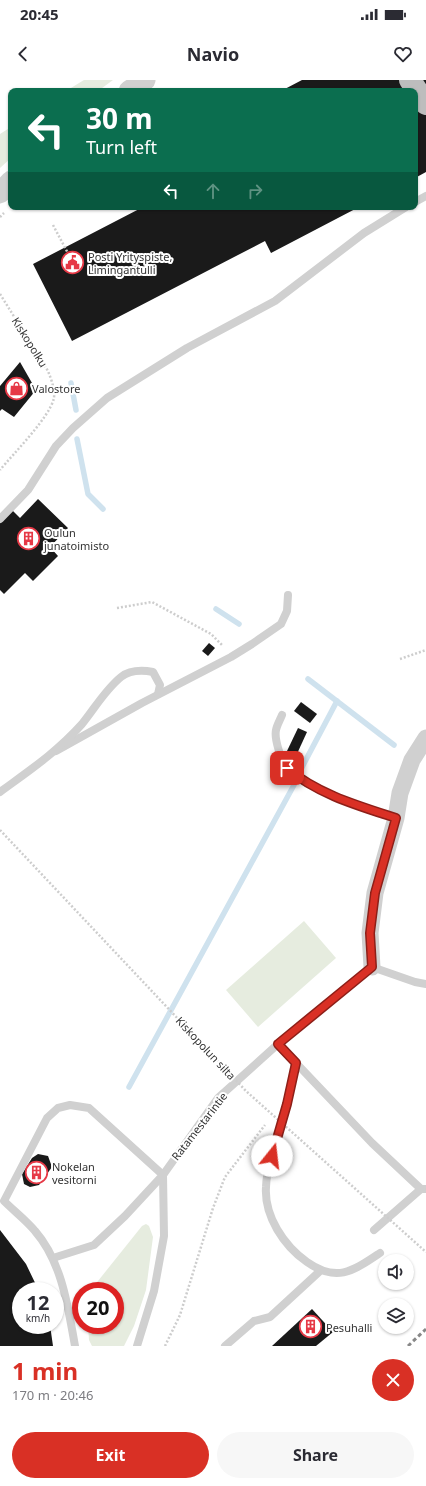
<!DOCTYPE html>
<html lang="en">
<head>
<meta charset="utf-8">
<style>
	:root { --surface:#fff; --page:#f7f7f7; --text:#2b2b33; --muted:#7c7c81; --accent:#d93025 }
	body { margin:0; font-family:"Noto Sans",sans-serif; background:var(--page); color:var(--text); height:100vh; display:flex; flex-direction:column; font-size:15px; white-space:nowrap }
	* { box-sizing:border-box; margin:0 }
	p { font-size:13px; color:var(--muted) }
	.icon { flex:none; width:22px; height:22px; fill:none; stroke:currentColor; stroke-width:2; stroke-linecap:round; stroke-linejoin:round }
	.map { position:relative; height:1266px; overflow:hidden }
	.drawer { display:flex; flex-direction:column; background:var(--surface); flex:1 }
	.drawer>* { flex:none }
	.banner { position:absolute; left:8px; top:8px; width:410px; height:122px; border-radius:8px; box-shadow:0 1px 3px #0004; background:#0b6e4f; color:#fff; overflow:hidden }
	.controls { position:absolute; left:378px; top:1174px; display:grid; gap:8px }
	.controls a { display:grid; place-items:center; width:36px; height:36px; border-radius:50%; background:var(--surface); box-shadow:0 1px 3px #0004; font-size:20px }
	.speed { position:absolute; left:12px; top:1202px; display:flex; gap:8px; font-size:20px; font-weight:700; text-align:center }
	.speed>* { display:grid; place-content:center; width:52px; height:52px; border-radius:50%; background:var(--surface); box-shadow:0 1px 3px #0004; line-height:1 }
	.speed small { font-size:10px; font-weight:400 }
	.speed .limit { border:6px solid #d22; background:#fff; color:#111 }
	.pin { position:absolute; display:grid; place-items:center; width:34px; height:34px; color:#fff; margin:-17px; border-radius:8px; box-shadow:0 2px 6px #0006 }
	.me { position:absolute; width:44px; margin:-22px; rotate:16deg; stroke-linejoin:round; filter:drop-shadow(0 0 3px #0008) }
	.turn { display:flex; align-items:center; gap:14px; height:84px; padding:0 12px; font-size:18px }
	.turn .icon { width:52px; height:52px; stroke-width:2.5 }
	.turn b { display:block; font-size:28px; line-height:34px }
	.lanes { display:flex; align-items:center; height:38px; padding:0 12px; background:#0003; justify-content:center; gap:20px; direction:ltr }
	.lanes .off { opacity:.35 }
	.round { display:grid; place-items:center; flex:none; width:42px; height:42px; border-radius:21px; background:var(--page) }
	.headline { display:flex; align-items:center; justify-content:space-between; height:68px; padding:0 12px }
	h1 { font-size:24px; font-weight:700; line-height:30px; color:var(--accent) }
	.button { display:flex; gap:8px; margin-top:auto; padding:8px 12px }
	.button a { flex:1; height:46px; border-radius:24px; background:var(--accent); color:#fff; font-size:16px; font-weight:700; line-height:46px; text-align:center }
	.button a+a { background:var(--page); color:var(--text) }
	.status { display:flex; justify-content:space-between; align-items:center; height:28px; padding:0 20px; background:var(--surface); direction:ltr }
	.status svg { height:11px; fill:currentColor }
	header { display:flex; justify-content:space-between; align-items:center; height:52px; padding:0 12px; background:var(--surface); font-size:18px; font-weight:700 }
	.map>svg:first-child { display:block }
</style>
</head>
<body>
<div class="status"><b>20:45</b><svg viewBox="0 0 49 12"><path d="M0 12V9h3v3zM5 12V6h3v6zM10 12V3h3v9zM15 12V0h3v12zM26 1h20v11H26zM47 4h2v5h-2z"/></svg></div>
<header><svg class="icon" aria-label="back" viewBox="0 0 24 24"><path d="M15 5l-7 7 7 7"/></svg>Navio<svg class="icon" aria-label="heart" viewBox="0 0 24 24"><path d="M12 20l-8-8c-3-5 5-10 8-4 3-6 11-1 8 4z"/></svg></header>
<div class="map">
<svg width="426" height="1266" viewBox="0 0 426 1266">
	<rect width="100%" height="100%" fill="#fff"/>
	<g fill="#e6ecdf">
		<polygon points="84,0 113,0 98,11 66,11"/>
		<polygon points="11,47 11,78 0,88 0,54"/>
		<polygon points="304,841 336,878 258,947 226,910"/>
		<polygon points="146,1144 149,1146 153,1157 146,1210 134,1246 124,1266 92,1266 89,1260 88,1245 115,1245 115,1211 90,1211 142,1146"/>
	</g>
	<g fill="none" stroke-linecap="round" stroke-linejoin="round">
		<g stroke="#cfe2ee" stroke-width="5.5">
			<polyline points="71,303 76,330"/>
			<polyline points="77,359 88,414 103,429"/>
			<polyline points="216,529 239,544"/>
			<polyline points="308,599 394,665"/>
			<polyline points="300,691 337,621"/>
			<polyline points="129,1007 294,705"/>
		</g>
	</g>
	<g fill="#1a1a1a">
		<polygon points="302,0 426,0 426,92 415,98 415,11 281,11"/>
		<polygon points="143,127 359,127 271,173 265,161 72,261 33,184"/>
		<polygon points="20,282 36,310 14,337 2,329 0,331 0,306"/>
		<polygon points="38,419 68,448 50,467 58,476 33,501 25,493 4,514 0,510 0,442 12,430 20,438"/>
		<polygon points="209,563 215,568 208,576 202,571"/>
		<polygon points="301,622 317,634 310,643 294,631"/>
		<polygon points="298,648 307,652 296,676 287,671"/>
		<polygon points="38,1074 48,1076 52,1087 39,1105 30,1107 24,1104 22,1094 32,1078"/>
		<polygon points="0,1150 26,1184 39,1211 21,1211 21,1245 50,1245 53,1266 0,1266"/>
		<polygon points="312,1229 333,1252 316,1266 272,1266"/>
	</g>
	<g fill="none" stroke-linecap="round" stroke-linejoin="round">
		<g stroke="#cdcdcd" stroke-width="2.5" stroke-dasharray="2 2" stroke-linecap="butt">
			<polyline points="0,137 4,133"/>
			<polyline points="53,145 71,179"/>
			<path d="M 0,214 L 48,291 C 51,299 55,308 54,318 C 50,337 13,374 0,390"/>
			<polyline points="117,528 152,522 211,554 223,566"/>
			<polyline points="400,579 426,570"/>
			<polyline points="165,1266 180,1235 213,1128 225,1097 265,1045"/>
		</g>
		<g stroke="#d0d0d0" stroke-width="8">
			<polyline points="415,122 426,116"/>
			<polyline points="0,439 28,410 56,366 73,348 107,318 187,268 275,221 364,153 406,127"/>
			<path d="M 282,635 C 280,640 277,645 276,650 C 274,659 281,680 287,688 C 304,709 369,729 396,738"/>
			<polyline points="56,671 142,623 231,577 252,564 281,544 287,531 288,515"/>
			<path d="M 0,712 C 30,690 57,672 82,644 C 95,628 105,610 121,597 C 130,590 142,590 153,592 L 160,605 L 158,614"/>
			<polyline points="278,964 372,1063 421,1109 426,1109"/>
			<path d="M 295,983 C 292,1001 289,1019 284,1036 C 277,1059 267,1083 266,1107 C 264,1136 284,1166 307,1182 C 337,1203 353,1191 380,1173"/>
			<polyline points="374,1150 421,1109"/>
			<path d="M 53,1178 L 94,1165 L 125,1136 L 163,1095 L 89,1028 L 70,1025 L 58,1028 L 47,1038 L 4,1121 C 14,1131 26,1140 35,1151 C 62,1182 68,1227 75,1266"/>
			<polyline points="137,1266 154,1211 164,1156 163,1095 218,1018 278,964 372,887 415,902 426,904"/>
			<polyline points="225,1266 254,1241 270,1237 320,1191"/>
		</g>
		<polyline stroke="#d0d0d0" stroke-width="17" points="372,887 370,853 375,813 396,738 400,713 412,680 426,658"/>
		<g stroke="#d0d0d0" stroke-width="21">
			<polyline points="129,11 145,0"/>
			<polyline points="0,113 11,101"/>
		</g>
		<polyline stroke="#bdbdbd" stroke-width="22" points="410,0 426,24"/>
		<polyline stroke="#888" stroke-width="3" stroke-dasharray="4 3" stroke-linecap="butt" points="408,1266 426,1249"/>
		<polyline stroke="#cdcdcd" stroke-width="2.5" stroke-dasharray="2 2" stroke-linecap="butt" points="0,750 246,1011 426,1172"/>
	</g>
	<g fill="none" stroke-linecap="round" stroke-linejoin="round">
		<defs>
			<path id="route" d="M 272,1076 L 287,1024 L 296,983 L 278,964 L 372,887 L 370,853 L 375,813 L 396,738 C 359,726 317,714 287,688"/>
		</defs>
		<use href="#route" stroke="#8d1f18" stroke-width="10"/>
		<use href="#route" stroke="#d93025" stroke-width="7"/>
	</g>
	<defs>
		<symbol id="civic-ring" viewBox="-11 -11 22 22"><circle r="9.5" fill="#fff" stroke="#e63946" stroke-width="1.5"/><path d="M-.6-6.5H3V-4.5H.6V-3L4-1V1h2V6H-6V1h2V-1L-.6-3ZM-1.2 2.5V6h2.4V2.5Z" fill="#e63946"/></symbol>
		<symbol id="shop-ring" viewBox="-11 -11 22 22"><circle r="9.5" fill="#fff" stroke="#e63946" stroke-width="1.5"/><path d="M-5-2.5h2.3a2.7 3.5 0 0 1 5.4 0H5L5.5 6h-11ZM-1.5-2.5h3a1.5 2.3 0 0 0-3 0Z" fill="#e63946"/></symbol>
		<symbol id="building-ring" viewBox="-11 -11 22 22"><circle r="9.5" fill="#fff" stroke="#e63946" stroke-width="1.5"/><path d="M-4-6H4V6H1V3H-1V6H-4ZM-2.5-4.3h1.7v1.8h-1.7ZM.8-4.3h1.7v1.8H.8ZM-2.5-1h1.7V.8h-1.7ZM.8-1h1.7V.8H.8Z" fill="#e63946"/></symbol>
	</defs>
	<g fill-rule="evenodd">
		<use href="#civic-ring" x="60" y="170" width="25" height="25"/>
		<use href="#shop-ring" x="4" y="296" width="25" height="25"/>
		<use href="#building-ring" x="16" y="446" width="25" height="25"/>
		<use href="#building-ring" x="24" y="1080" width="25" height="25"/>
		<use href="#building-ring" x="298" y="1234" width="25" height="25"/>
	</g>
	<g text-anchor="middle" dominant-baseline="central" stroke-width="4" stroke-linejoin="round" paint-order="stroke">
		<g font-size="11" fill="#333" stroke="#fff" text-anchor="start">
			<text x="88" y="176">Posti Yrityspiste,<tspan x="88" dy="13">Limingantulli</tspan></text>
			<text x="32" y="308">Valostore</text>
			<text x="44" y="452">Oulun<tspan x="44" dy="13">junatoimisto</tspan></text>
			<text x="52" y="1086">Nokelan<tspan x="52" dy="13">vesitorni</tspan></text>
			<text x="326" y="1247">Pesuhalli</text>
		</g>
		<g font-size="11" fill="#333" stroke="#fff">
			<text transform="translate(30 262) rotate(58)">Kiskopolku</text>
			<text transform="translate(206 968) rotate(47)">Kiskopolun silta</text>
			<text transform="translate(199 1046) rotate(-52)">Ratamestarintie</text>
		</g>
	</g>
</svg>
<div class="controls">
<a><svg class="icon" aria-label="sound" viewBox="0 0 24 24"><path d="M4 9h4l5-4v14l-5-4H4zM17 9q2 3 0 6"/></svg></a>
<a><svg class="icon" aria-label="layers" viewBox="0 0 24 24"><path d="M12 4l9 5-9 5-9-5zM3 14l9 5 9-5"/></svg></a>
</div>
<div class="speed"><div>12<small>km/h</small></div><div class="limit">20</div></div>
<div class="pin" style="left:287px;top:688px;background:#d93025"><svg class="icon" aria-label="arrive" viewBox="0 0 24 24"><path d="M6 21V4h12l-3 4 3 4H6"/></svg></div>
<svg class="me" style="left:272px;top:1076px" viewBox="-20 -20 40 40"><circle r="19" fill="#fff"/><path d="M0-13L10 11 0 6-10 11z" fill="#d93025"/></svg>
<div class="banner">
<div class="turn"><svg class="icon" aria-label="left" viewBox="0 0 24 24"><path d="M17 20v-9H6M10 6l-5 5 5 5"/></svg><div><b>30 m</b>Turn left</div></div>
<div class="lanes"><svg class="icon" aria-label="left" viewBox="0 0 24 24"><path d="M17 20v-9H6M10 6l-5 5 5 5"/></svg><svg class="icon off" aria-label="ahead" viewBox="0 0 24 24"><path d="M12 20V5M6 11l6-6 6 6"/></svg><svg class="icon off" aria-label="right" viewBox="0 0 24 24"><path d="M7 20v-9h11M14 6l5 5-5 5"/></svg></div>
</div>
</div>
<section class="drawer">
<div class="headline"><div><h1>1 min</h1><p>170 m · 20:46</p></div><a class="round" style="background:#d93025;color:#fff"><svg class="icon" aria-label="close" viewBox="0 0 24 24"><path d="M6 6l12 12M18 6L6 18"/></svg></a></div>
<div class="button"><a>Exit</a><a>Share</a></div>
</section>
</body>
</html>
